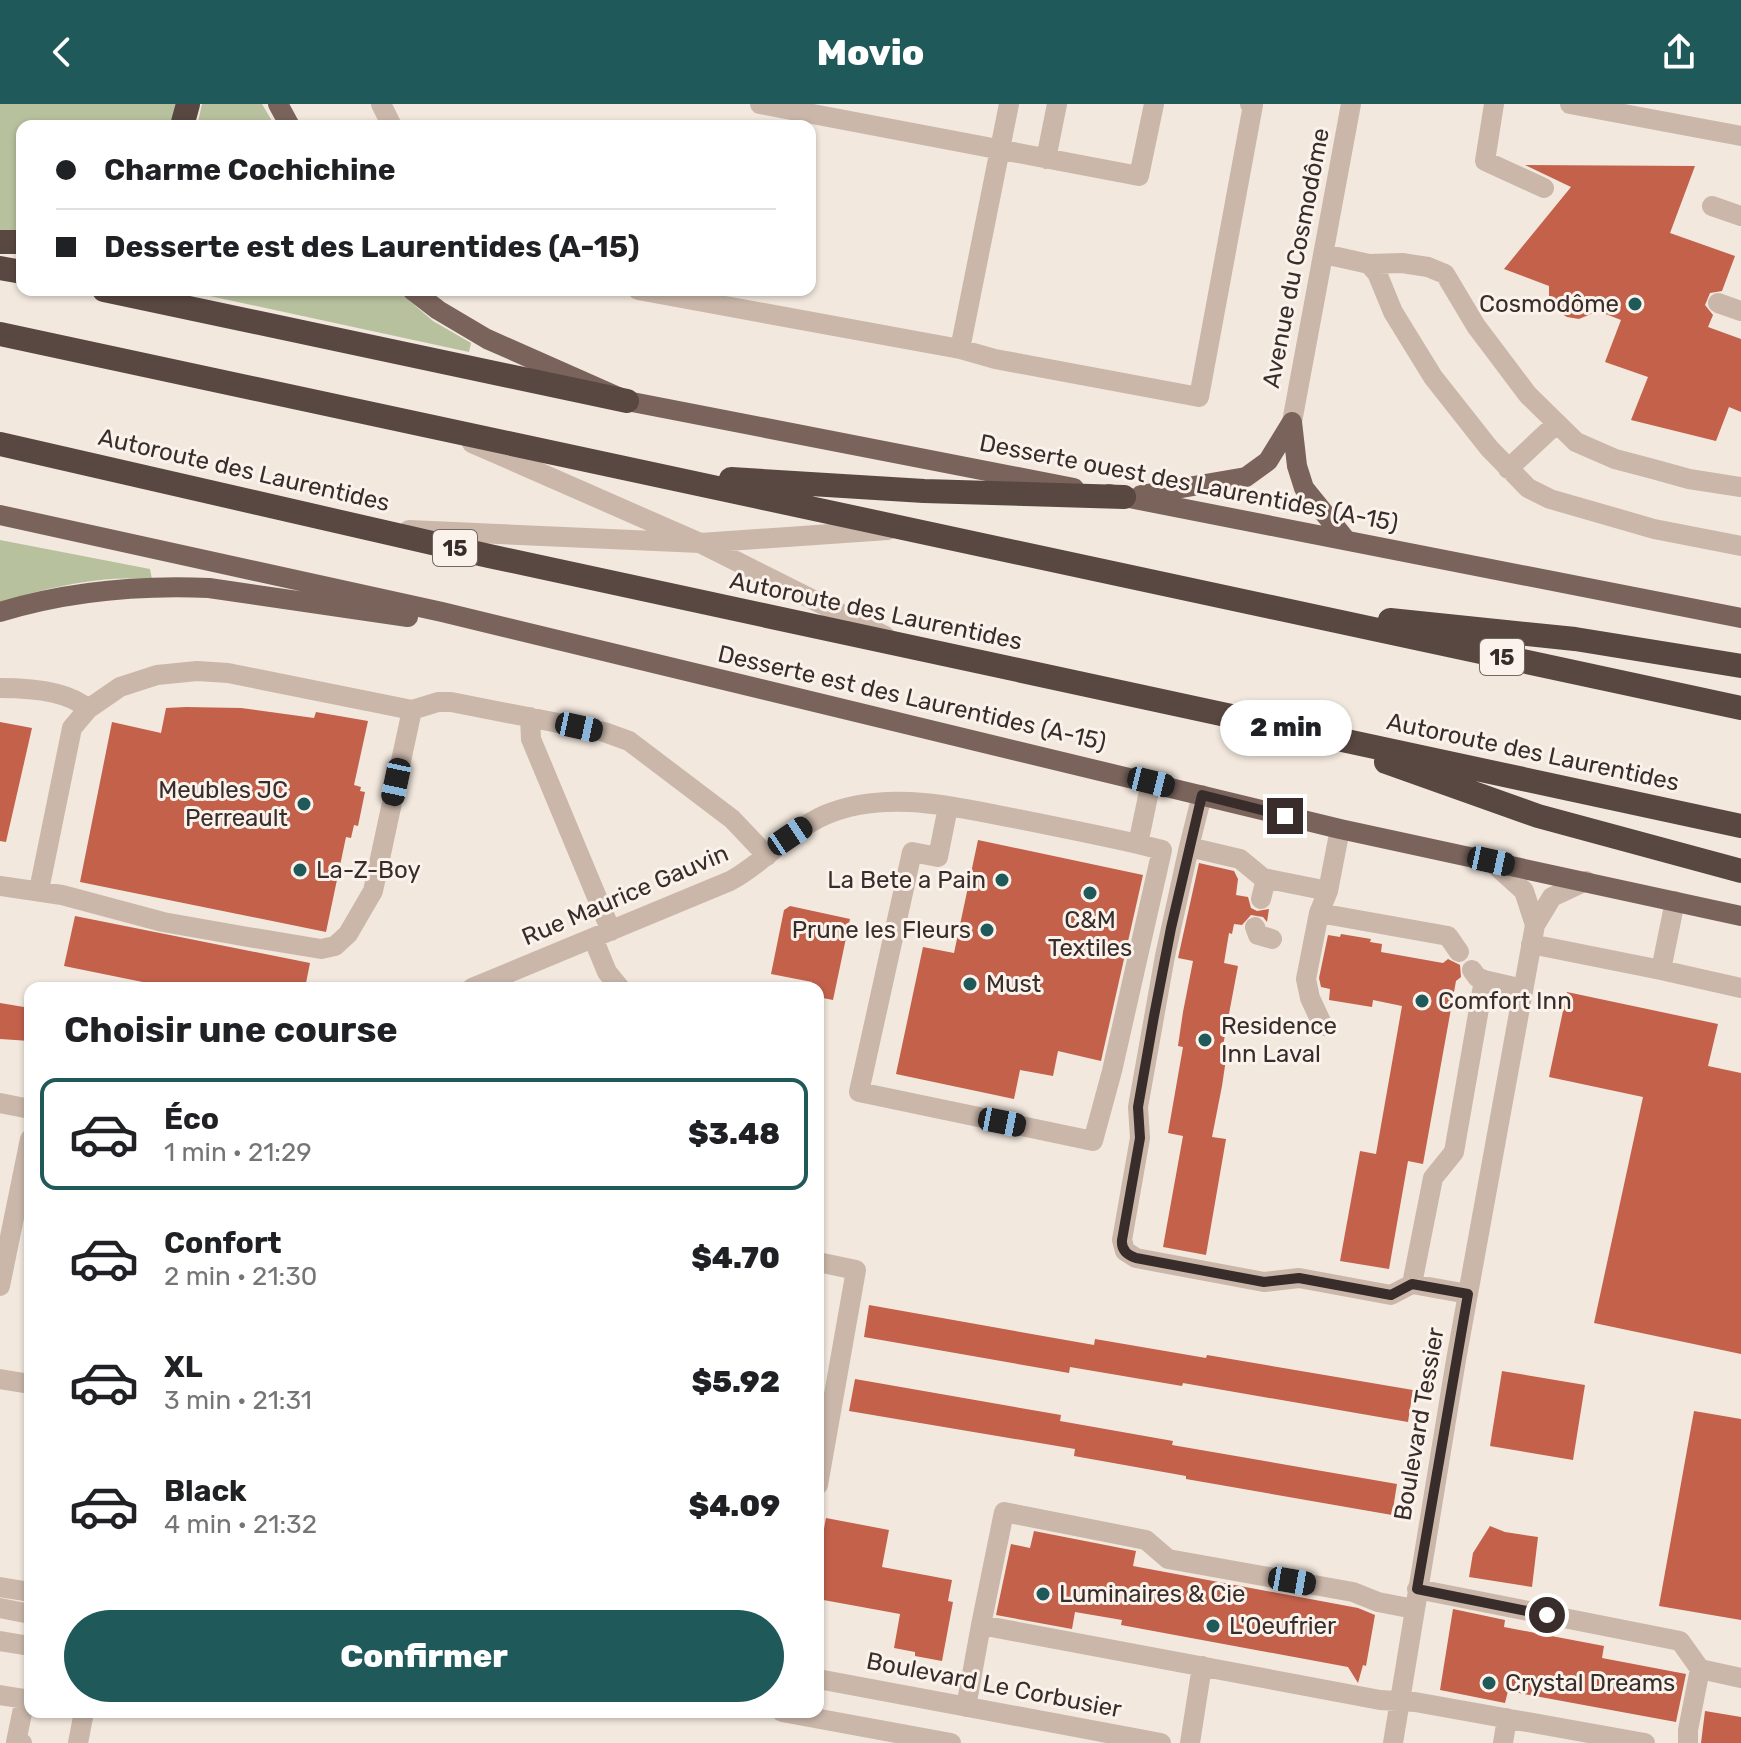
<!DOCTYPE html>
<html lang="fr">
<head>
<meta charset="utf-8">
<style>
	body { margin:0; font-family:Rubik,sans-serif; background:#f2f2f2; color:#202124; height:100vh; display:flex; flex-direction:column; font-size:30px; white-space:nowrap }
	* { box-sizing:border-box; margin:0 }
	p { font-size:26px; color:#757577 }
	.icon { flex:none; width:44px; height:44px; fill:none; stroke:currentColor; stroke-width:2; stroke-linecap:round; stroke-linejoin:round }
	.map { position:relative; flex:1; overflow:hidden }
	.side { position:absolute; left:24px; top:878px; width:800px; height:736px; display:flex; flex-direction:column; background:#fff; border-radius:16px; box-shadow:0 2px 6px #0004 }
	.side>* { flex:none }
	.guide { position:absolute; left:16px; top:16px; width:800px; height:176px; border-radius:16px; box-shadow:0 2px 6px #0004; display:grid; align-content:center; height:176px; padding:0 40px; background:#fff }
	.end { position:absolute; width:36px; height:36px; margin:-18px; border:10px solid #382d2a; background:#fff; box-shadow:0 0 0 4px #fff }
	.from { border-radius:50% }
	.bubble { position:absolute; height:56px; border-radius:28px; background:#fff; box-shadow:0 2px 6px #0004; font-size:26px; font-weight:800; line-height:56px; text-align:center }
	.car { position:absolute; width:24px; height:48px; margin:-24px -12px; border-radius:10px; box-shadow:0 0 6px 2px #0007; background:linear-gradient(#222 24%,#8ab4d8 0 40%,#222 0 76%,#8ab4d8 0 86%,#222 0) }
	.guide b { display:flex; align-items:center; gap:28px; height:76px; font-size:30px }
	.guide b+b { border-top:2px solid #e0e0e0 }
	.guide i { width:20px; height:20px; background:#202124 }
	ul { padding:0; list-style:none }
	li { display:flex; align-items:center; gap:24px; height:112px; margin:0 16px 12px; padding:0 24px; border:4px solid transparent; border-radius:16px }
	li div { flex:1 }
	li b { display:block; font-size:30px }
	li em { font-style:normal; font-weight:800 }
	li.on { border-color:#205959 }
	li>.icon { width:72px; height:72px; stroke-width:1.5 }
	h2 { padding:0 40px; font-size:36px; line-height:96px }
	.cta { display:flex; gap:16px; margin-top:auto; padding:16px 40px }
	.cta a { flex:1; height:92px; border-radius:48px; background:#205959; color:#fff; font-size:32px; font-weight:800; line-height:92px; text-align:center }
	header { display:flex; justify-content:space-between; align-items:center; height:104px; padding:0 40px; background:#205959; color:#fff; font-size:36px; font-weight:800 }
	.map>svg:first-child { display:block }
	.green { fill:#b8c19e }
	.building { fill:#c3614b }
	.lines { fill:none; stroke-linecap:round; stroke-linejoin:round }
	.minor { stroke:#cab7aa; stroke-width:20 }
	.major { stroke:#79635b; stroke-width:20 }
	.highway { stroke:#594741; stroke-width:24 }
	.route { stroke:#382d2a; stroke-width:10 }
	.poi-dot { fill:#205959; stroke:#faf2eb; stroke-width:3 }
	.labels { text-anchor:middle; stroke-width:6; stroke-linejoin:round; paint-order:stroke }
	.shield { fill:#faf2eb; stroke:#726864; stroke-width:2 }
	.shield-label { font-size:22px; font-weight:bold; fill:#382d2a }
	.street-label { font-size:24px; fill:#382d2a; stroke:#faf2eb }
	.poi-label { font-size:24px; fill:#382d2a; stroke:#faf2eb; text-anchor:start }
</style>
</head>
<body>
<header><svg class="icon" aria-label="back" viewBox="0 0 24 24"><path d="M15 5l-7 7 7 7"/></svg>Movio<svg class="icon" aria-label="share" viewBox="0 0 24 24"><path d="M12 15V3M7 8l5-5 5 5M5 13v7h14v-7"/></svg></header>
<div class="map">
<svg width="1741" height="1639" viewBox="0 0 1741 1639">
	<rect width="100%" height="100%" fill="#f2e8de"/>
	<path class="green" d="M0 0H177L171 22H22V127H0Z
		M202 0H262L275 22H197Z
		M182 186H397L433 217 471 239 469 248Z
		M0 436 150 465 152 475C102 471 48 483 0 499Z"/>
	<path class="building" d="M1525 61 1695 62 1670 129 1735 152 1722 187 1710 189 1705 201 1713 211 1708 223 1741 235V308L1729 303 1716 337 1631 316 1648 273 1605 258 1621 216 1598 207 1579 215 1567 213 1556 206 1549 195V182L1504 165 1571 83Z
		M186 603 241 604 314 614 316 608 368 617 354 681 361 683 360 687 365 688 358 722 354 721 351 734 346 733 326 828 80 778 112 618 161 629 166 604Z
		M0 618 32 624 6 738 0 737Z
		M978 736 1143 771 1101 957 1058 947 1053 972 1020 966 1014 995 896 970 923 843 954 849Z
		M1199 759 1234 767 1238 775 1236 791 1248 793 1251 804 1257 807 1269 805 1267 818 1263 813 1251 811 1242 821 1234 820 1232 830 1229 829 1224 859 1238 862 1222 947 1227 948 1222 982 1212 1033 1226 1035 1206 1151 1163 1143 1183 1032 1168 1029 1183 943 1178 942 1183 908 1193 857 1178 854Z
		M790 802 850 815 833 896 818 893V884H810L812 878 771 870 784 806Z
		M75 812 310 859 305 884H172L64 862Z
		M1341 830 1371 835 1370 838 1382 840 1381 848 1443 859 1448 855 1460 861 1461 873 1456 877 1423 1060 1408 1057 1389 1165 1340 1157 1360 1047 1376 1050 1402 902 1373 896 1372 903 1329 896 1330 885 1321 883 1319 874 1328 831 1340 833Z
		M1567 888 1718 920 1708 962 1741 969V1250L1594 1219 1643 993 1549 973Z
		M0 899 30 904V937L0 935Z
		M869 1201 1094 1241 1095 1235 1206 1254 1207 1251 1413 1286 1408 1318 1183 1279 1182 1282 1070 1263 1069 1269 864 1233Z
		M1502 1267 1585 1281 1573 1356 1490 1342Z
		M855 1275 1061 1311 1060 1317 1173 1337 1172 1341 1397 1380 1392 1411 1186 1375V1372L1074 1352 1075 1345 849 1307Z
		M1694 1307 1741 1315V1516L1659 1502Z
		M826 1414 889 1426 882 1463 952 1476 948 1497 953 1498 942 1557 915 1552V1548L894 1544 900 1510 818 1495V1457Z
		M1490 1422 1505 1428 1538 1433 1532 1483 1469 1473 1473 1449Z
		M1034 1427 1136 1447 1133 1462 1358 1504 1375 1511 1366 1562 1363 1561 1358 1579 1348 1563 1121 1521 1122 1516 1075 1508 1072 1525 996 1511 1011 1440 1030 1444Z
		M1453 1505 1505 1516 1504 1523 1604 1542 1602 1554 1686 1570 1676 1618 1508 1587 1505 1599 1440 1586Z
		M1705 1607 1741 1613V1639H1701Z"/>
	<g class="lines">
		<path class="minor" d="M381 0 392 22
			M760 0 1139 72 1154 0
			M1494 0 1485 57 1544 84
			M1570 0 1741 32
			M1046 55 1057 0
			M1712 102 1741 112
			M1324 150 1369 160 1402 159 1428 163 1445 170 1476 222 1528 291 1576 338 1615 355 1653 365 1689 375 1741 383
			M1369 160 1377 169 1393 208 1433 273 1489 344 1528 384 1550 395 1654 425 1741 442
			M638 186 960 245 1009 0
			M1718 199 1741 207
			M960 245 995 255 1199 293 1253 1 1250 0
			M1292 318 1351 0
			M472 339 700 439 885 532
			M1508 365 1556 320
			M409 426 700 439 888 426
			M0 584C26 584 68 586 88 605
			M412 606 438 598H451L604 628 629 637 732 715 767 752
			M530 613 531 635 611 827
			M1202 691 1189 743 1240 755 1263 774 1328 787
			M948 703 938 753 912 748 859 988 1093 1037 1112 967 1162 746 1138 740
			M1189 743 1165 852 1138 1003 1140 1034 1122 1136 1125 1147 1136 1154 1264 1178 1299 1174 1391 1191 1412 1180 1468 1190
			M1491 757 1524 787 1535 821
			M0 782 62 791 163 818 248 833 321 845 335 842 348 830 373 787 412 606 228 569 197 567 157 571 120 583 88 605 72 624 39 786
			M1261 795 1266 775
			M1675 797 1661 866 1741 884
			M1319 809 1448 832 1459 848
			M1255 823 1258 831 1272 835
			M593 834 607 868 620 884
			M1531 840 1661 866
			M1484 876 1523 885
			M472 884 730 777C764 759 789 727 825 711 886 685 955 703 1018 715 1058 723 1098 731 1138 740L1151 678
			M1323 922 1310 894 1306 875 1319 809 1328 787 1340 725
			M0 999 30 1005
			M818 1158 856 1166 818 1381
			M1412 1180 1433 1074 1454 1048 1484 876 1477 873 1472 866
			M0 1182 30 1035
			M0 1275 30 1280
			M0 1483 30 1488
			M1417 1485 1680 1537 1700 1565 1741 1574
			M0 1504 30 1510
			M981 1521 1004 1408 1146 1436 1168 1455 1353 1488 1378 1498 1414 1505
			M0 1537 30 1542
			M818 1575 1161 1639
			M0 1591 25 1595 16 1638 22 1639
			M966 1603 981 1521 1380 1596 1415 1598 1645 1639
			M782 1608 951 1639
			M78 1639 84 1608
			M1190 1639 1202 1562
			M1393 1639 1456 1256 1535 821 1552 793 1586 777
			M1503 1639 1507 1614
			M1688 1639V1626L1700 1565"/>
		<path class="major" d="M278 0 290 22
			M412 186 438 206 487 235 627 297 1074 384
			M1292 318 1297 362 1304 384 1346 436
			M1109 390 1741 514
			M1141 391 1246 373 1268 357 1292 318
			M0 411 442 508 1340 725 1741 812
			M0 508C69 487 138 481 209 484L408 513"/>
		<path class="highway" d="M182 22 188 0
			M0 138H22
			M0 164 22 168
			M104 186 627 297
			M0 230 1741 604
			M0 340 489 452 1741 722
			M731 375 924 387 1124 393
			M1390 516 1575 535 1741 562
			M1386 658 1538 712 1741 767"/>
	</g>
	<g class="lines">
		<path class="route" d="M1285 712 1202 691 1171 824 1154 912 1138 1003 1140 1034 1122 1136C1121 1146 1127 1151 1136 1154L1264 1178 1299 1174 1391 1191 1412 1180 1468 1190 1417 1485 1547 1511"/>
	</g>
	<g class="poi-dot">
		<circle cx="1635" cy="200" r="8"/>
		<circle cx="304" cy="700" r="8"/>
		<circle cx="300" cy="766" r="8"/>
		<circle cx="1002" cy="776" r="8"/>
		<circle cx="1090" cy="789" r="8"/>
		<circle cx="987" cy="826" r="8"/>
		<circle cx="970" cy="880" r="8"/>
		<circle cx="1422" cy="897" r="8"/>
		<circle cx="1205" cy="936" r="8"/>
		<circle cx="1043" cy="1490" r="8"/>
		<circle cx="1213" cy="1522" r="8"/>
		<circle cx="1489" cy="1579" r="8"/>
	</g>
	<g class="labels">
		<g class="shield">
			<rect x="433" y="426" width="44" height="36" rx="6"/>
			<rect x="1480" y="535" width="44" height="36" rx="6"/>
		</g>
		<g class="shield-label">
			<text x="455" y="452">15</text>
			<text x="1502" y="561">15</text>
		</g>
		<g class="street-label">
			<text transform="translate(1296 154) rotate(-79)" y="8">Avenue du Cosmodôme</text>
			<text transform="translate(244 366) rotate(13)" y="8">Autoroute des Laurentides</text>
			<text transform="translate(1189 379) rotate(11)" y="8">Desserte ouest des Laurentides (A-15)</text>
			<text transform="translate(876 507) rotate(12)" y="8">Autoroute des Laurentides</text>
			<text transform="translate(912 594) rotate(13)" y="8">Desserte est des Laurentides (A-15)</text>
			<text transform="translate(1533 648) rotate(12)" y="8">Autoroute des Laurentides</text>
			<text transform="translate(625 791) rotate(-23)" y="8">Rue Maurice Gauvin</text>
			<text transform="translate(1419 1320) rotate(-80)" y="8">Boulevard Tessier</text>
			<text transform="translate(994 1581) rotate(11)" y="8">Boulevard Le Corbusier</text>
		</g>
		<g class="poi-label">
			<text x="1619" y="208" text-anchor="end">Cosmodôme</text>
			<text x="288" y="694" text-anchor="end">Meubles JC<tspan x="288" dy="28">Perreault</tspan></text>
			<text x="316" y="774">La-Z-Boy</text>
			<text x="986" y="784" text-anchor="end">La Bete a Pain</text>
			<text x="1090" y="824" text-anchor="middle">C&amp;M<tspan x="1090" dy="28">Textiles</tspan></text>
			<text x="971" y="834" text-anchor="end">Prune les Fleurs</text>
			<text x="986" y="888">Must</text>
			<text x="1438" y="905">Comfort Inn</text>
			<text x="1221" y="930">Residence<tspan x="1221" dy="28">Inn Laval</tspan></text>
			<text x="1059" y="1498">Luminaires &amp; Cie</text>
			<text x="1229" y="1530">L'Oeufrier</text>
			<text x="1505" y="1587">Crystal Dreams</text>
		</g>
	</g>
</svg>
<i class="end from" style="left:1547px;top:1511px"></i>
<i class="end" style="left:1285px;top:712px"></i>
<div class="bubble" style="left:1220px;top:596px;width:132px">2 min</div>
<i class="car" style="left:579px;top:623px;rotate:102deg"></i>
<i class="car" style="left:396px;top:678px;rotate:192deg"></i>
<i class="car" style="left:1151px;top:678px;rotate:104deg"></i>
<i class="car" style="left:790px;top:732px;rotate:56deg"></i>
<i class="car" style="left:1491px;top:757px;rotate:102deg"></i>
<i class="car" style="left:1002px;top:1018px;rotate:101deg"></i>
<i class="car" style="left:1292px;top:1477px;rotate:100deg"></i>
<div class="guide">
<b><i class="from"></i>Charme Cochichine</b>
<b><i></i>Desserte est des Laurentides (A-15)</b>
</div>
<section class="side">
<h2>Choisir une course</h2>
<ul>
<li class="on"><svg class="icon" aria-label="car" viewBox="0 0 24 24"><path d="M5 17H2v-5l4-1 3-4h7l3 4 3 1v5h-3M9 17h6M6 11h13"/><circle cx="7" cy="17" r="2"/><circle cx="17" cy="17" r="2"/></svg><div><b>Éco</b><p>1 min · 21:29</p></div><em>$3.48</em></li>
<li><svg class="icon" aria-label="car" viewBox="0 0 24 24"><path d="M5 17H2v-5l4-1 3-4h7l3 4 3 1v5h-3M9 17h6M6 11h13"/><circle cx="7" cy="17" r="2"/><circle cx="17" cy="17" r="2"/></svg><div><b>Confort</b><p>2 min · 21:30</p></div><em>$4.70</em></li>
<li><svg class="icon" aria-label="car" viewBox="0 0 24 24"><path d="M5 17H2v-5l4-1 3-4h7l3 4 3 1v5h-3M9 17h6M6 11h13"/><circle cx="7" cy="17" r="2"/><circle cx="17" cy="17" r="2"/></svg><div><b>XL</b><p>3 min · 21:31</p></div><em>$5.92</em></li>
<li><svg class="icon" aria-label="car" viewBox="0 0 24 24"><path d="M5 17H2v-5l4-1 3-4h7l3 4 3 1v5h-3M9 17h6M6 11h13"/><circle cx="7" cy="17" r="2"/><circle cx="17" cy="17" r="2"/></svg><div><b>Black</b><p>4 min · 21:32</p></div><em>$4.09</em></li>
</ul>
<div class="cta"><a>Confirmer</a></div>
</section>
</div>
</body>
</html>
